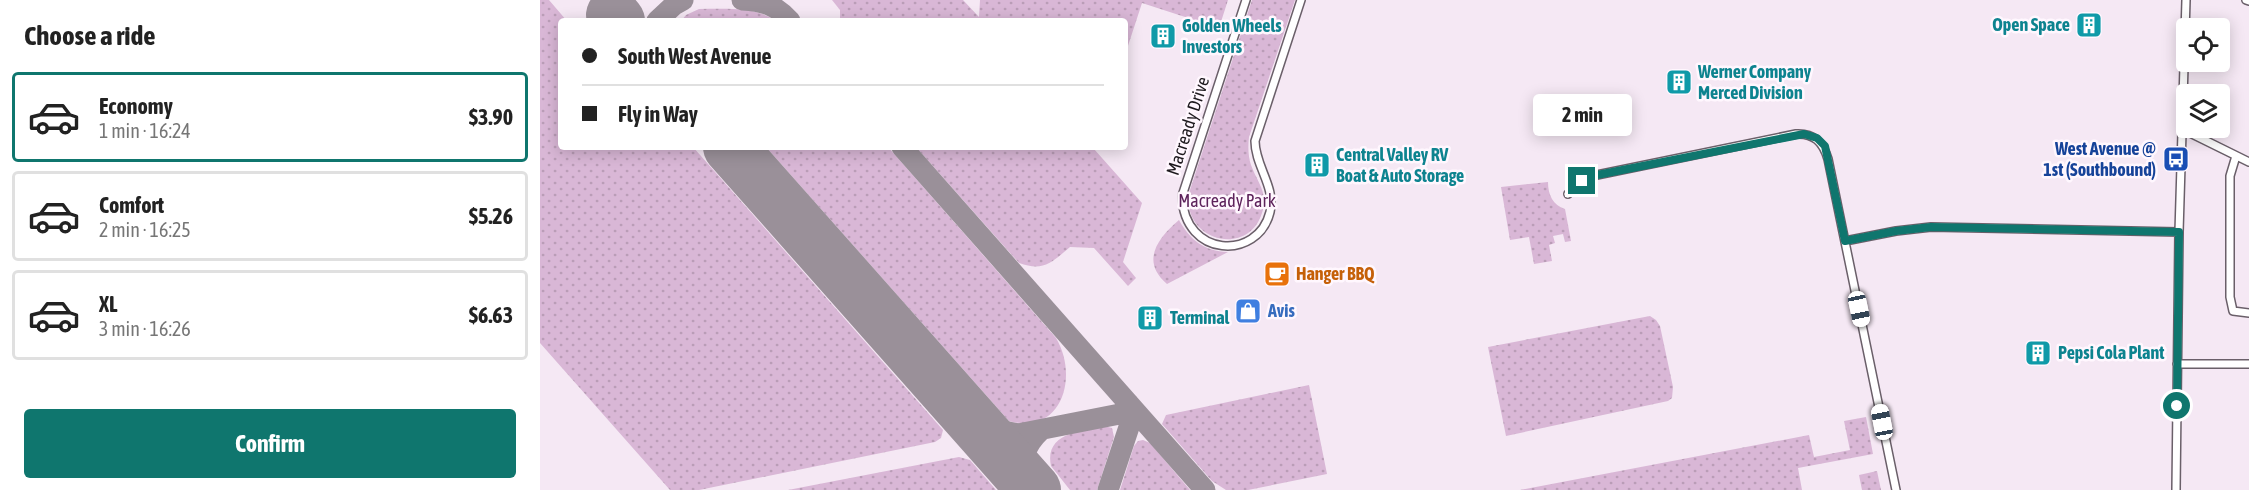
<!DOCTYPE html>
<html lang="en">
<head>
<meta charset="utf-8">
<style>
	body { margin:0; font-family:"Asap Condensed",sans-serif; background:#f6f6f6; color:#222; height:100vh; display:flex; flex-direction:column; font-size:22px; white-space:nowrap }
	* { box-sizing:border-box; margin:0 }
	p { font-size:20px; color:#767676 }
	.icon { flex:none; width:33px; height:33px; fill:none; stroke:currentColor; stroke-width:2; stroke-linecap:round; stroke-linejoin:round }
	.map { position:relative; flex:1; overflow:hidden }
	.panel { display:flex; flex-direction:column; background:#fff; width:540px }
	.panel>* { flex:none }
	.hud { position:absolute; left:18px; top:18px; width:570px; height:132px; border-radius:6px; box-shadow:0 3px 15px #0003; display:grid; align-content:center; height:132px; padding:0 24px; background:#fff }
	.tools { position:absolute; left:1636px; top:18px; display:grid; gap:12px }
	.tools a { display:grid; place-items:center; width:54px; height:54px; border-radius:6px; background:#fff; box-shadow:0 3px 15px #0003; font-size:30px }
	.end { position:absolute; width:27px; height:27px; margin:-14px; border:8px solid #0f766e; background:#fff; box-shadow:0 0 0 3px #fff }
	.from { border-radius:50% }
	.bubble { position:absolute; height:42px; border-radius:6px; background:#fff; box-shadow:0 3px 15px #0003; font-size:20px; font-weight:700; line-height:42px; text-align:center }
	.car { position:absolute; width:18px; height:36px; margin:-18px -9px; border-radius:8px; box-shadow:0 0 4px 2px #0007; background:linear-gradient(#fff 24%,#345 0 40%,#fff 0 76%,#345 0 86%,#fff 0) }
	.hud b { display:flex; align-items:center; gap:21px; height:57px; font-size:22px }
	.hud b+b { border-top:2px solid #e0e0e0 }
	.hud i { width:15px; height:15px; background:#222 }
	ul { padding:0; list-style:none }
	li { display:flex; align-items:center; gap:18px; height:90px; margin:0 12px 9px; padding:0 12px; border:3px solid #e0e0e0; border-radius:6px }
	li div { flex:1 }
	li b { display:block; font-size:22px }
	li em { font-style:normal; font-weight:700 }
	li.active { border-color:#0f766e }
	li>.icon { width:54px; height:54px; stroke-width:1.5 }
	h2 { padding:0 24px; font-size:27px; line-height:72px }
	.action { display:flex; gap:12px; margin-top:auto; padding:12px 24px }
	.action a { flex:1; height:69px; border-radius:6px; background:#0f766e; color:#fff; font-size:24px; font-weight:700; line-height:69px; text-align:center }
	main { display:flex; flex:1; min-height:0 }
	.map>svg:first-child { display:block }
	.grass { fill:url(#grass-dots) }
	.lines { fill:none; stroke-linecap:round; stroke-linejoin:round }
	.taxiway { stroke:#9a9099; stroke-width:21 }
	.runway { stroke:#9a9099; stroke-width:54 }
	.minor-casing { stroke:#6a5f69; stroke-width:10 }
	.minor { stroke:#fff; stroke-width:7 }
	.route { stroke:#0f766e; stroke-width:8 }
	.labels { text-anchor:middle; stroke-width:5; stroke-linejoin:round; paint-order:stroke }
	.culture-label { font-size:18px; font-weight:bold; fill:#0d838f; stroke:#fff7fe; text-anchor:start }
	.street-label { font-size:18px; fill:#1d191d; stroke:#fff7fe }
	.transit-label { font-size:18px; font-weight:bold; fill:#164399; stroke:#fff7fe; text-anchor:end }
	.park-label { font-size:18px; fill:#5d225b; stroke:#fff7fe }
	.food-label { font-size:18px; font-weight:bold; fill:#c56008; stroke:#fff7fe; text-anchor:start }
	.shop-label { font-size:18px; font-weight:bold; fill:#366cbe; stroke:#fff7fe; text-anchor:start }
</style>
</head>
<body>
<main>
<section class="panel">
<h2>Choose a ride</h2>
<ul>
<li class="active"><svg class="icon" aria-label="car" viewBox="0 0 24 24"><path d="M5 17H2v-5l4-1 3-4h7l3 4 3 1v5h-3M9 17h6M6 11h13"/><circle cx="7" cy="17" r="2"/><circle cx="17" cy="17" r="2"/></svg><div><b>Economy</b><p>1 min · 16:24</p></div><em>$3.90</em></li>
<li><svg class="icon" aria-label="car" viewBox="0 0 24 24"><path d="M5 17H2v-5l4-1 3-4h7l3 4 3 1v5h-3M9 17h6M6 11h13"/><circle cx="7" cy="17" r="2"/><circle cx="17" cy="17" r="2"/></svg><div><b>Comfort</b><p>2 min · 16:25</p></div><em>$5.26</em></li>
<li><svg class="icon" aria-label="car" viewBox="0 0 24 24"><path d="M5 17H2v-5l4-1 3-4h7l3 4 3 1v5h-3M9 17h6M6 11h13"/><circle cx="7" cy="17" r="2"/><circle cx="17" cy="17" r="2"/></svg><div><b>XL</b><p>3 min · 16:26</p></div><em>$6.63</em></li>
</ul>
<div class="action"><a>Confirm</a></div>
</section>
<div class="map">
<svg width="1709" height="490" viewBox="0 0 1709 490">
	<defs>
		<pattern id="grass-dots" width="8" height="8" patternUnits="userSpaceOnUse" patternTransform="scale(1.5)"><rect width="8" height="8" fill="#d9b7d6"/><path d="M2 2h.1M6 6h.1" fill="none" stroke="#ba9db7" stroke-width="1.8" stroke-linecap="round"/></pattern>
	</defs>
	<rect width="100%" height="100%" fill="#f5e8f4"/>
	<path class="grass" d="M0 0H9L27 21H21V147H153L403 430 401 438 395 442 159 490H130L0 343Z
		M292 0H423L439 17 440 0H688L679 28 602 3 585 55V21H300V10Z
		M712 0H755L709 137C708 146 708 156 711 165 717 182 729 193 722 213 708 258 642 241 649 193Z
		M159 9C184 9 215 6 236 21H141L146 15Z
		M226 147H348L516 338C539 376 522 436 469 421Z
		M376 147H554V149L602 203 583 262 596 278 588 286 554 248 530 247C512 262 504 272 479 263Z
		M1008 182C1008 195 1013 205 1025 209L1031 241 1025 242 1023 234 1013 236 1015 243 1009 245 1012 261 994 264 989 237 970 240 961 187Z
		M639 220C650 240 664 251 688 252L627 284C600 261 618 238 639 220Z
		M1110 316 1116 320 1120 326 1133 387 1132 398 1128 401 966 436 948 347Z
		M769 385 787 474 708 490H686L672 481 622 424 626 415Z
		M1326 417 1333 454 1258 468 1262 490H980L1269 435 1274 457 1310 450 1304 421Z
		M564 426 572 428 574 437 557 490H530L511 466C504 433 541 431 564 426Z
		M603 440 610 443 650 490H580L594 446 598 441Z
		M419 457 430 460 456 490H248Z
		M1337 471 1341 490H1322L1319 475Z"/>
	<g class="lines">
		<path class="taxiway" d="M202 0C223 1 236 5 250 21
			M117 21 134 5 143 0
			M362 147 665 490
			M421 408 449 428 478 434 595 411
			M490 486C478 464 483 447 501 430
			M568 490 591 421 592 413 588 403"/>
		<path class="runway" d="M73 15 78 21
			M190 147 494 490"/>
		<defs>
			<path id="minor" d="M706 0 642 196C644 258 718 261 730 212 736 187 715 166 715 141L761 0
				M1706 0 1709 1
				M1642 129 1709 162
				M1696 156 1690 176V297L1693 311 1709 313
				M1028 194 1042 181 1052 176 1256 134C1274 133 1283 142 1288 159L1356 490
				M1305 241 1356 231 1391 227 1639 232
				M1637 364H1709
				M1636 490 1639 232 1646 0"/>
		</defs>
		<use href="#minor" class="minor-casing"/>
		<use href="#minor" class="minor"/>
	</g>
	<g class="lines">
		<path class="route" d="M1042 181 1052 176 1264 134 1277 138 1285 146 1305 241 1356 231 1391 227 1639 232 1637 406"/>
	</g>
	<defs>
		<symbol id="building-square" viewBox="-11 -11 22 22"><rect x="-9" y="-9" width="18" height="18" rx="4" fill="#0f9aa8" stroke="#fff7fe"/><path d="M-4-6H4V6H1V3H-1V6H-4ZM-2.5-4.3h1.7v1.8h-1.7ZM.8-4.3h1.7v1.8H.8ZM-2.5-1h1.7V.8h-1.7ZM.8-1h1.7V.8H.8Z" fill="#fff"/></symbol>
		<symbol id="bus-square" viewBox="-11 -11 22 22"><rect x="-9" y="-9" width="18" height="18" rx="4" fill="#1a4fb4" stroke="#fff7fe"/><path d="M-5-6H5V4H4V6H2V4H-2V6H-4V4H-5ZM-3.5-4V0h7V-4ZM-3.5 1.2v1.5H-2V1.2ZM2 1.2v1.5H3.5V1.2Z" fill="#fff"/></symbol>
		<symbol id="cafe-square" viewBox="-11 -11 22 22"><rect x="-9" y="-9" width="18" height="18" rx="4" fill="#e8710a" stroke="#fff7fe"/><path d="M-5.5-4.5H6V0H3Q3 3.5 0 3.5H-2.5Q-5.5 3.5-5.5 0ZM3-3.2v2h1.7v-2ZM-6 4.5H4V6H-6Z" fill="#fff"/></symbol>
		<symbol id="shop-square" viewBox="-11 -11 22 22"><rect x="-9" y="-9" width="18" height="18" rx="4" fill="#3f7fe0" stroke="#fff7fe"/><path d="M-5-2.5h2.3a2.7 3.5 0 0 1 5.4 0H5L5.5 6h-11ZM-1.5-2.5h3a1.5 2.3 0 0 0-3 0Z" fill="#fff"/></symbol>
	</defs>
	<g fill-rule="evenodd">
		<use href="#building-square" x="1534" y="10" width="30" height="30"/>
		<use href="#building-square" x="608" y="21" width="30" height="30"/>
		<use href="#building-square" x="1124" y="67" width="30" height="30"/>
		<use href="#bus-square" x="1621" y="144" width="30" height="30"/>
		<use href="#building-square" x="762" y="150" width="30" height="30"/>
		<use href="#cafe-square" x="722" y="259" width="30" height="30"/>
		<use href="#shop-square" x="693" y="296" width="30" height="30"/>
		<use href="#building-square" x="595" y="303" width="30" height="30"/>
		<use href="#building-square" x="1483" y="338" width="30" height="30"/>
	</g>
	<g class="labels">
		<g class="culture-label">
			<text x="1530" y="31" text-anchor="end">Open Space</text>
			<text x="642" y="32">Golden Wheels<tspan x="642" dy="21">Investors</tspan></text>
			<text x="1158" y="78">Werner Company<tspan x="1158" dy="21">Merced Division</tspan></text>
			<text x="796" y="161">Central Valley RV<tspan x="796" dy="21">Boat &amp; Auto Storage</tspan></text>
			<text x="630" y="324">Terminal</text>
			<text x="1518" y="359">Pepsi Cola Plant</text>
		</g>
		<g class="street-label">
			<text transform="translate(648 126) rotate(-72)" y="6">Macready Drive</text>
		</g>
		<g class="transit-label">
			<text x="1616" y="155">West Avenue @<tspan x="1616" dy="21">1st (Southbound)</tspan></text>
		</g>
		<g class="park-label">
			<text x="687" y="207">Macready Park</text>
		</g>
		<g class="food-label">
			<text x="756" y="280">Hanger BBQ</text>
		</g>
		<g class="shop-label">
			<text x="728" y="317">Avis</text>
		</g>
	</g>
</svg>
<div class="tools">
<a><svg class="icon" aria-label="locate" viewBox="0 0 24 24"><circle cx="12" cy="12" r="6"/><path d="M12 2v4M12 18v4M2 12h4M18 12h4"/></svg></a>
<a><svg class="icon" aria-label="layers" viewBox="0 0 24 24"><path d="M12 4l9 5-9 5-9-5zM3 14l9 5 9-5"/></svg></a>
</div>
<i class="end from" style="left:1637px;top:406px"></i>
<i class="end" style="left:1042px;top:181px"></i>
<div class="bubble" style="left:993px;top:94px;width:99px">2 min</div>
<i class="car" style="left:1319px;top:309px;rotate:168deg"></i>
<i class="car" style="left:1342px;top:422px;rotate:349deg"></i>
<div class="hud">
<b><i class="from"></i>South West Avenue</b>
<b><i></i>Fly in Way</b>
</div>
</div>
</main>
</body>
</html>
